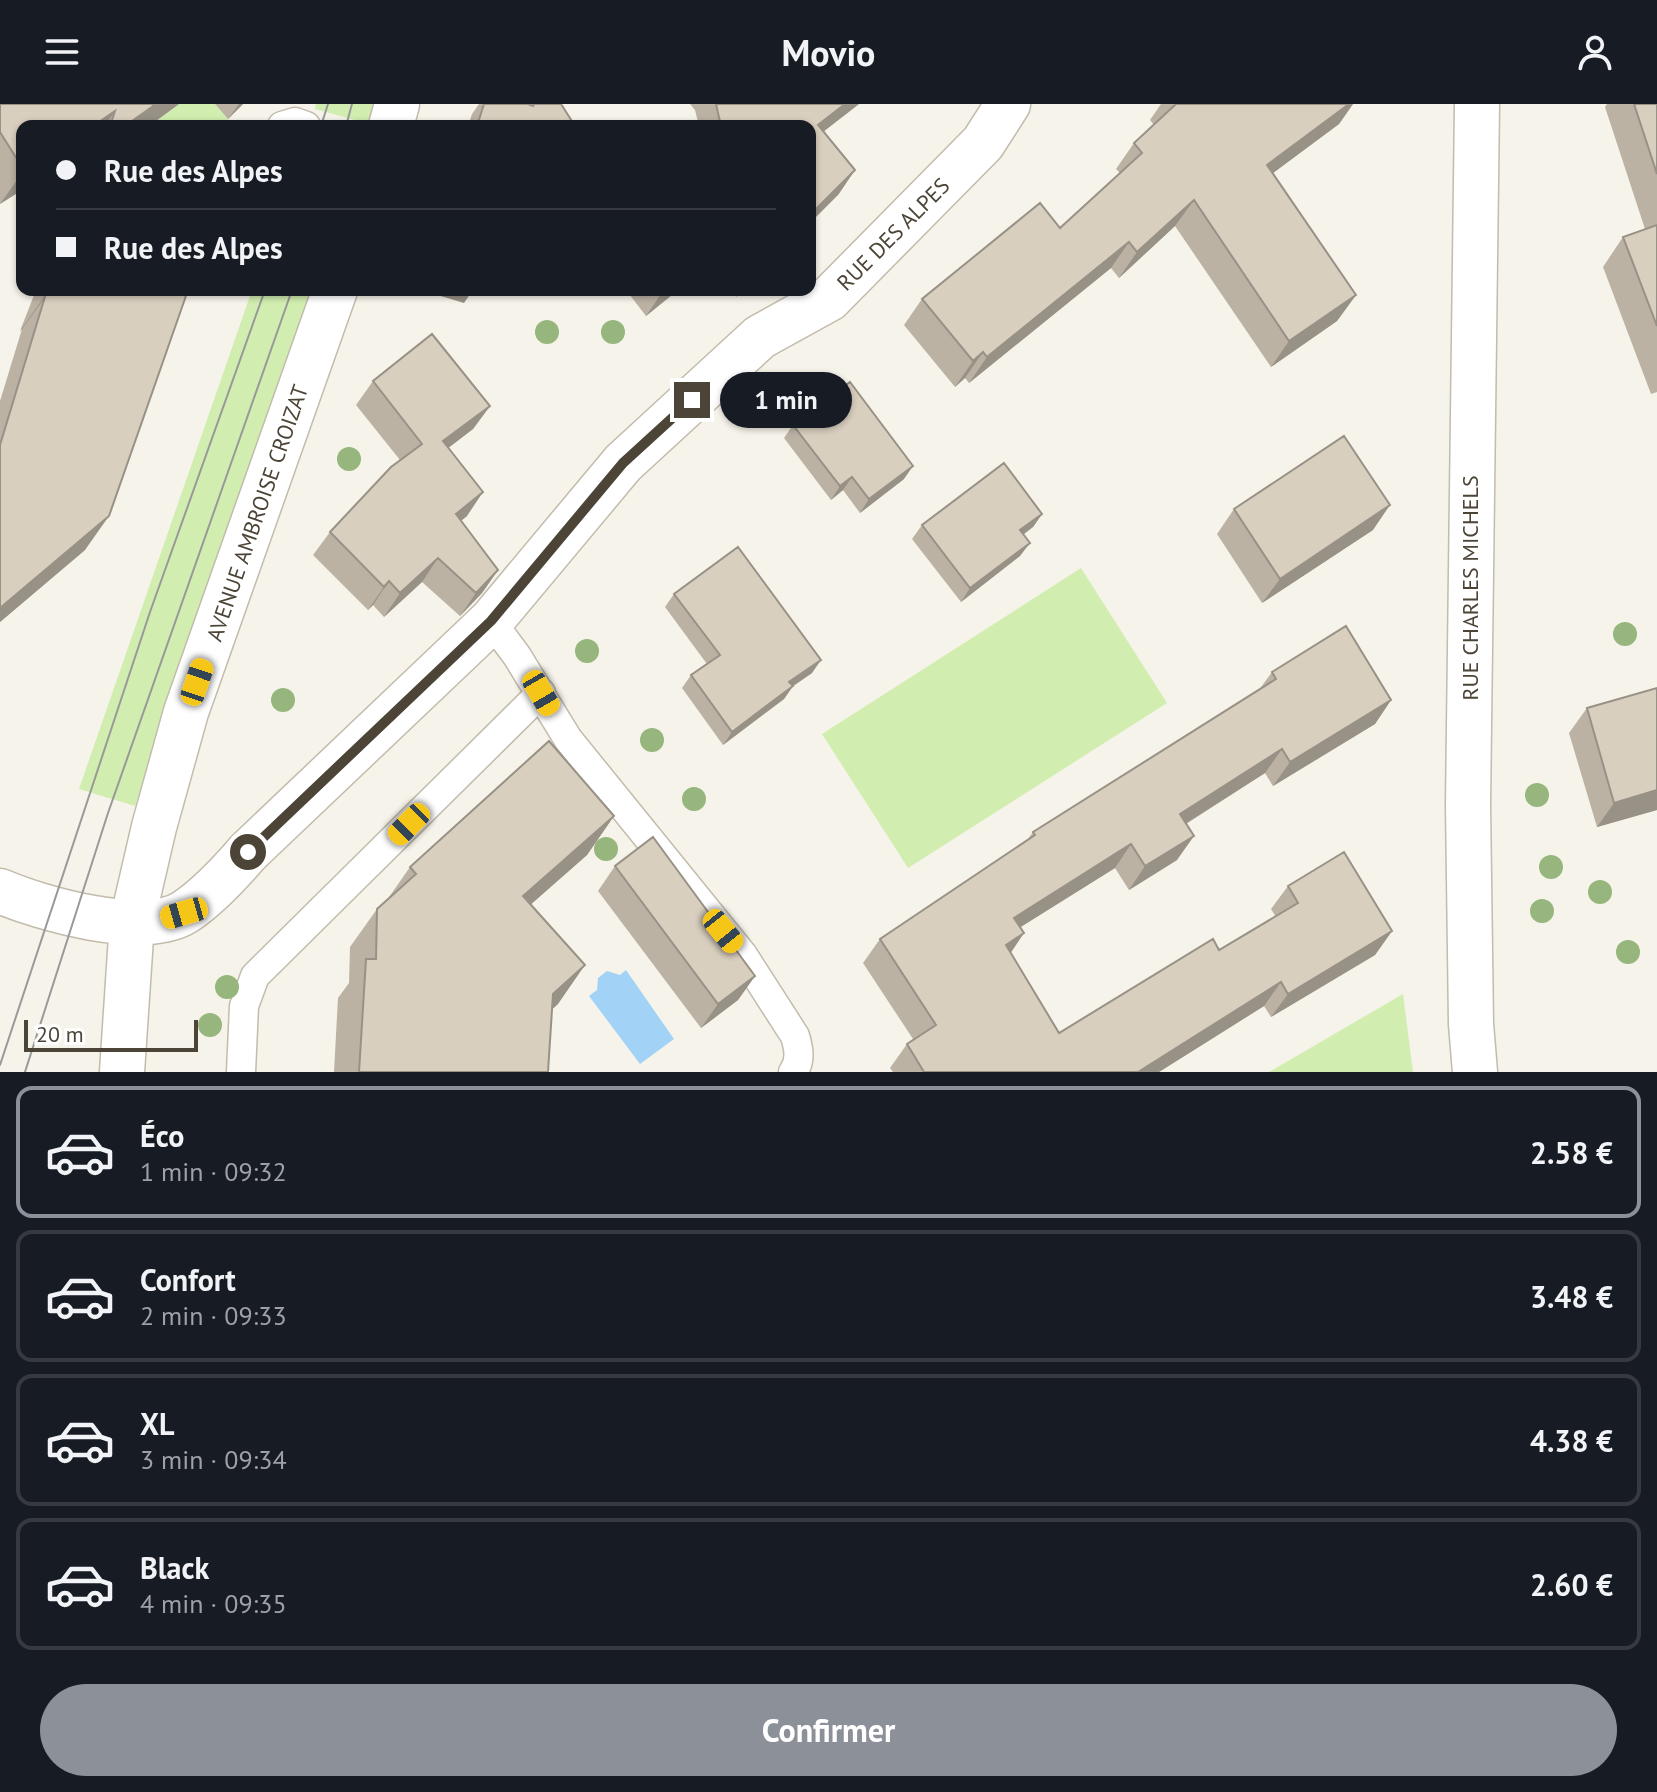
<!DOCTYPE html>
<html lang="fr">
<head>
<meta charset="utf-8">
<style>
	body { margin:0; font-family:"PT Sans",sans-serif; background:#242831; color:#f1f3f6; height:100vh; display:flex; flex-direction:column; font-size:30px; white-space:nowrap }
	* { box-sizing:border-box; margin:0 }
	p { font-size:26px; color:#9ea1a6 }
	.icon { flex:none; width:44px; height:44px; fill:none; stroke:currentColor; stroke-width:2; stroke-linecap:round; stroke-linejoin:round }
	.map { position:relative; height:968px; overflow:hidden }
	.panel { display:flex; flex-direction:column; background:#171b24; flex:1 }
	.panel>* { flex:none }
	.hud { position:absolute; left:16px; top:16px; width:800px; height:176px; border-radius:16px; box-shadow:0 2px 6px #0004; display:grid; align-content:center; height:176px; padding:0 40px; background:#171b24 }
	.scale { position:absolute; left:24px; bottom:20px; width:174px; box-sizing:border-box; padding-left:8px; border:4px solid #4c4437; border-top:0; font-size:22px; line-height:28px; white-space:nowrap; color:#4c4437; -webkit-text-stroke:6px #fff; paint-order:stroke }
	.end { position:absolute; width:36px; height:36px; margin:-18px; border:10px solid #4c4437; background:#fff; box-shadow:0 0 0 4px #fff }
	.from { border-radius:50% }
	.bubble { position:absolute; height:56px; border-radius:28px; background:#171b24; box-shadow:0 2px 6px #0004; font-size:26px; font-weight:600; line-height:56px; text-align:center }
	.car { position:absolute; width:24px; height:48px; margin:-24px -12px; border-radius:10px; box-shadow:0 0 6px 2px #0007; background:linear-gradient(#f5c518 24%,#345 0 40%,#f5c518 0 76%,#345 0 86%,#f5c518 0) }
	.hud b { display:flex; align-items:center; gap:28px; height:76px; font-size:30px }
	.hud b+b { border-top:2px solid #363941 }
	.hud i { width:20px; height:20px; background:#f1f3f6 }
	ul { padding:14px 0 0; list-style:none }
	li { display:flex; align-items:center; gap:24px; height:132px; margin:0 16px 12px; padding:0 24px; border:4px solid #363941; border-radius:16px }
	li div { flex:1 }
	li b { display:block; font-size:30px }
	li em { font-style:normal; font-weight:600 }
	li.on { border-color:#8c9099 }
	li>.icon { width:72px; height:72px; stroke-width:1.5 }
	.button { display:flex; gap:16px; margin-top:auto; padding:16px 40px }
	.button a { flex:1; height:92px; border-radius:48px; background:#8c9099; color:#fff; font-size:32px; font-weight:600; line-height:92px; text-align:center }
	header { display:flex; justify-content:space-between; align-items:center; height:104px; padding:0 40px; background:#171b24; font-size:36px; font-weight:600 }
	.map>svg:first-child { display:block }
	.green { fill:#d1eeb0 }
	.water { fill:#a2d3f7 }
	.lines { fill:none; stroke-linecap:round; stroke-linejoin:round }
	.service-casing { stroke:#c3bbac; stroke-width:31 }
	.minor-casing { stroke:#c3bbac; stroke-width:47 }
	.tertiary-casing { stroke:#c3bbac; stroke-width:47 }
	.service { stroke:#fff; stroke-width:28 }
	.minor { stroke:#fff; stroke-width:44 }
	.tertiary { stroke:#fff; stroke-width:44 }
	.tram { stroke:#999; stroke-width:2 }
	.tree { fill:#96b67d }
	.wall { fill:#bbb2a4 }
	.shaded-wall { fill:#989186 }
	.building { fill:#d9cfbf; stroke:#989186; stroke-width:2 }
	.route { stroke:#4c4437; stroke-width:10 }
	.labels { text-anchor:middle; stroke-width:6; stroke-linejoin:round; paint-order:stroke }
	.street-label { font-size:22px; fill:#4c4437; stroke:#fff }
</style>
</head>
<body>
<header><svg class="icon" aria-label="menu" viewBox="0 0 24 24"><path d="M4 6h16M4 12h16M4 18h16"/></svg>Movio<svg class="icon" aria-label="person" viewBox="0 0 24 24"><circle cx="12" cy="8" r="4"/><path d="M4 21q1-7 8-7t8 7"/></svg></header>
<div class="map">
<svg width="1657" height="968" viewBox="0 0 1657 968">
	<rect width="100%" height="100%" fill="#f6f3ea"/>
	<path class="green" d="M126 0H215L228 15 230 22H142Z
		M316 0H381L373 16 362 18 315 5Z
		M252 186H316L135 702 79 685Z
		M1081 464 1167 599 908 764 822 630Z
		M1403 890 1413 968H1269Z"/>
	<path class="water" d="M626 866 674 935 640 960 589 892 597 886 598 874 607 867 620 871Z"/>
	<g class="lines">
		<defs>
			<path id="service" d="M282 22 295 18 306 22
				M491 517 517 552 568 635 743 851 795 932C799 945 801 957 793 968
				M241 968 244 902 255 872 541 589"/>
			<path id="minor" d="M0 787C42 805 144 834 185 808 209 792 230 769 248 748L491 517 623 359 760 233 829 195 983 39 1008 0
				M1475 968 1471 920 1468 701 1477 0"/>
			<path id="tertiary" d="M391 22 397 0
				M122 968 132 818 154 723 186 608 335 186"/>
		</defs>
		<use href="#service" class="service-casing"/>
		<use href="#minor" class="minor-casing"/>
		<use href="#tertiary" class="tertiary-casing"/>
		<use href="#service" class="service"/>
		<use href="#minor" class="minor"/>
		<use href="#tertiary" class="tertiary"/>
		<path class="tram" d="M321 22 328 0
			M346 22 352 0
			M0 961 150 508 265 186
			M25 968 108 709 292 186"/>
	</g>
	<g class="tree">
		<circle cx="547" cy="228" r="12"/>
		<circle cx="613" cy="228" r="12"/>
		<circle cx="349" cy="355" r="12"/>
		<circle cx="1625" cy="530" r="12"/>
		<circle cx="587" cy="547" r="12"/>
		<circle cx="283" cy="596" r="12"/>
		<circle cx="652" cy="636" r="12"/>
		<circle cx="1537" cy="691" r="12"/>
		<circle cx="694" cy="695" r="12"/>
		<circle cx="606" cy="745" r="12"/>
		<circle cx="1551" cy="763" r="12"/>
		<circle cx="1600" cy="788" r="12"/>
		<circle cx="1542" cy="807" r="12"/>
		<circle cx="1628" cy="848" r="12"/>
		<circle cx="227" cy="883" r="12"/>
		<circle cx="210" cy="921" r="12"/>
	</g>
	<path class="wall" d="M0 0H179L149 22H22V86L0 100Z
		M215 0H243L228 15Z
		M479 0H561L575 22H468L472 10Z
		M690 0H859L824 27 855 66 838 91 810 22H699L695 6Z
		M1161 0H1353L1339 20 1273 69 1356 191 1337 217 1271 263 1175 122 1119 174 1111 164 969 279 965 274 955 283 904 221 922 195 1060 124 1120 69 1116 65 1134 39 1154 21 1150 16Z
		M1607 0H1657V288L1651 290 1603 163 1623 133 1645 125 1605 3Z
		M36 186H188L85 446 0 518V297L22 225 20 227Z
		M626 186H678L646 212Z
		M734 186H743L736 193Z
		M373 277 490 302 473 325 448 344 467 412 461 417 498 466 482 489 460 512 422 478 384 513 373 501 368 506 313 451 330 428 400 356 356 301Z
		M793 321 904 375 860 409 843 386 831 396 784 334Z
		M1234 405 1373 426 1262 499 1217 430Z
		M1042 410 1033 423 1023 430 1020 452 961 498 912 435 922 421Z
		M674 490 812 569 793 582 784 595 723 641 682 584 691 571 707 560 665 503Z
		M1272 568 1391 596 1375 620 1273 682 1265 669 1186 720 1177 756 1129 786 1115 764 1020 823 1010 849 1059 929 1219 846 1276 813 1271 805 1288 782 1392 827 1375 851 1271 913 1264 902 1159 968H893L890 964 907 940 913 935 863 859 880 835 1028 735 1033 728 1259 586Z
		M1657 584V706L1597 723 1569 629 1587 604Z
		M614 712 587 751 530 801 558 900 552 905 548 968H334L338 894 349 879 350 843 377 805 387 796 410 763Z
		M615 762 755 872 738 896 701 924 598 787Z"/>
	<path class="shaded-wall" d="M156 0H179L149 22H125Z
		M239 0H243L228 15Z
		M845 0H859L810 38 818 21Z
		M1341 0H1353L1339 20 1249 87 1267 61Z
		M115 7 105 22H93Z
		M855 66 838 91 810 119V111Z
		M22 69V86L0 100Z
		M1194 96 1175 122 1119 174 1137 148Z
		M1129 138 1111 164 969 279 987 253Z
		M437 186H473L464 199 434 190Z
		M665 186H678L646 212 663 187Z
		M1356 191 1337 217 1271 263 1289 237Z
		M46 192 22 225 20 227 44 193Z
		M983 248 965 274 955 283 973 257Z
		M490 302 473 325 426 361 443 337Z
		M913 362 904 375 860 409 869 395Z
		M852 373 843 386 831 396 840 382Z
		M483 388 467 412 439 434 456 410Z
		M1390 401 1373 426 1262 499 1280 475Z
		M1042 410 1033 423 1011 440 1020 426Z
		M109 412 85 446 0 518V504Z
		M1030 439 1020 452 961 498 970 484Z
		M438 454 422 478 384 513 400 489Z
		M498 466 482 489 460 512 476 489Z
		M389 477 373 501 368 506 384 483Z
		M821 556 812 569 780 591 789 578Z
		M793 582 784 595 723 641 732 628Z
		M1391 596 1375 620 1273 682 1290 658Z
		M1282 645 1265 669 1163 734 1180 710Z
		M1657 686V706L1597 723 1614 699Z
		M614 712 587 751 496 831 523 792Z
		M1194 732 1177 756 1129 786 1145 762Z
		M1131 740 1115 764 997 838 1014 814Z
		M1392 827 1375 851 1271 913 1288 890Z
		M1024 829 1008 853 1006 841Z
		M585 861 558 900 526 929 553 890Z
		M755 872 738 896 701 924 718 900Z
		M1281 878 1264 902 1159 968H1138Z"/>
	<path class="building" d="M0 0H156L125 22H110L115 7 93 22H22V63L0 28Z
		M484 0H528L533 2 534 0H561L575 22H477Z
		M716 0H845L818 21 855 66 810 111V22H721Z
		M1176 0H1349L1267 61 1356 191 1289 237 1194 96 1137 148 1129 138 987 253 983 248 973 257 922 195 1040 99 1060 124 1142 49 1134 39Z
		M1634 0H1657V70Z
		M1657 121V222L1623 133Z
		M47 186H188L109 412 0 504V341Z
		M432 230 490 302 443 337 483 388 456 410 498 466 476 489 438 454 400 489 389 477 384 483 330 428 391 363 422 340 373 277Z
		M850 278 913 362 869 395 852 373 840 382 793 321Z
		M1344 332 1390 401 1280 475 1234 405Z
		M1004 359 1042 410 1020 426 1030 439 970 484 922 421Z
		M738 443 821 556 789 578 793 582 732 628 691 571 720 551 674 490Z
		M1346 522 1391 596 1290 658 1282 645 1180 710 1194 732 1145 762 1131 740 1014 814 1024 829 1006 841 1059 929 1213 835 1219 846 1298 799 1288 782 1344 748 1392 827 1288 890 1281 878 1138 968H924L907 940 936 921 880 835 1035 731 1033 728 1276 575 1272 568Z
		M1657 584V686L1614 699 1587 604Z
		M549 637 614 712 523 792 585 861 553 890 548 968H359L366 855H376L377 805 416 770 410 763Z
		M653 733 755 872 718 900 615 762Z"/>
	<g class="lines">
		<path class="route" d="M248 748 491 517 623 359 692 296"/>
	</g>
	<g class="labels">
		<g class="street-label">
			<text transform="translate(893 130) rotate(-45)" y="8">RUE DES ALPES</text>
			<text transform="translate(257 409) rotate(-71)" y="8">AVENUE AMBROISE CROIZAT</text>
			<text transform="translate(1470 484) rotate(-90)" y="8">RUE CHARLES MICHELS</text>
		</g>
	</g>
</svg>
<div class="scale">20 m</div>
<i class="end from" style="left:248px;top:748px"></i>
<i class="end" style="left:692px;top:296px"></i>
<div class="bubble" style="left:720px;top:268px;width:132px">1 min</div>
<i class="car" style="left:197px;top:578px;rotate:19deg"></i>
<i class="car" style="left:541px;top:589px;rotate:150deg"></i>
<i class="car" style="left:409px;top:720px;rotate:225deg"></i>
<i class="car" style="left:184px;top:809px;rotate:254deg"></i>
<i class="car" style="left:723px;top:827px;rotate:141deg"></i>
<div class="hud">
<b><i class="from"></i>Rue des Alpes</b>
<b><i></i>Rue des Alpes</b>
</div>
</div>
<section class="panel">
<ul>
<li class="on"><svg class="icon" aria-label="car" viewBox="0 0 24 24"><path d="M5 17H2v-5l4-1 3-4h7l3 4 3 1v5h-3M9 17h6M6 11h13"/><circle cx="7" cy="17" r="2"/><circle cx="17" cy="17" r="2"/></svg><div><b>Éco</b><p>1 min · 09:32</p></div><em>2.58 €</em></li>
<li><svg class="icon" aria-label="car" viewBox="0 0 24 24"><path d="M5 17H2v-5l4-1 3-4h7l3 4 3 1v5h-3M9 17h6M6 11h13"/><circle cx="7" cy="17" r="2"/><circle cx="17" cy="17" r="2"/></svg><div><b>Confort</b><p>2 min · 09:33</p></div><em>3.48 €</em></li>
<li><svg class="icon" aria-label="car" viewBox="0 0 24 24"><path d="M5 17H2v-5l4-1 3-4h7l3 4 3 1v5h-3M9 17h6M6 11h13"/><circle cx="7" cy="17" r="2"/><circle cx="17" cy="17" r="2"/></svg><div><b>XL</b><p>3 min · 09:34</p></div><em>4.38 €</em></li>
<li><svg class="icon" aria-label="car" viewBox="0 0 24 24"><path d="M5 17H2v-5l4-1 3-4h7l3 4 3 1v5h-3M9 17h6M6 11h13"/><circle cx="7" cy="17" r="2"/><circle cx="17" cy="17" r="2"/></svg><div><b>Black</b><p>4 min · 09:35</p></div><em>2.60 €</em></li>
</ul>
<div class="button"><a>Confirmer</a></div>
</section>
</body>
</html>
